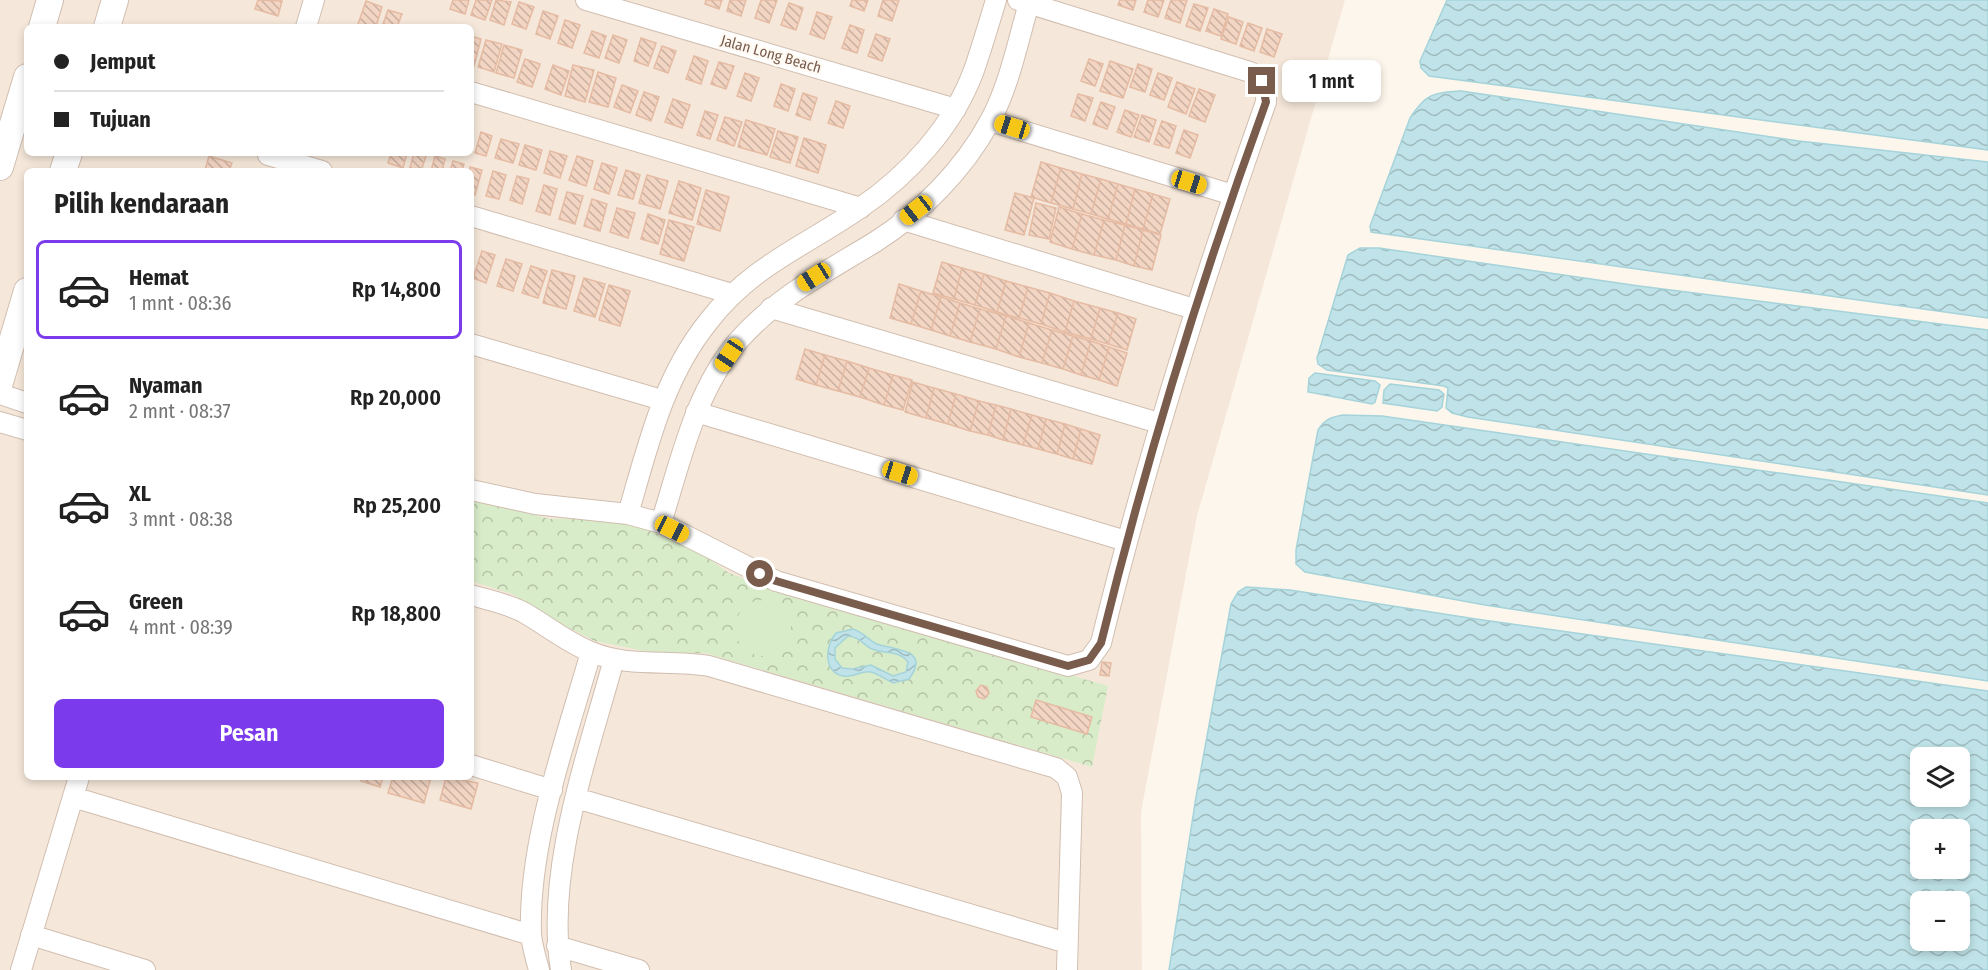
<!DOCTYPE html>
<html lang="id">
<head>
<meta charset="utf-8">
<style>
	body { margin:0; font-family:"Fira Sans Condensed",sans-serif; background:#f6f6f6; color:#222; height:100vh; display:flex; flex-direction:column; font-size:22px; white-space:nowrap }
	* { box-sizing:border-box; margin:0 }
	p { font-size:20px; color:#767676 }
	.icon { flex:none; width:33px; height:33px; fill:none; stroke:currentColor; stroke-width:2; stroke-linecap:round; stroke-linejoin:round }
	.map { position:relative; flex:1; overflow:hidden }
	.drawer { position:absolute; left:24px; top:168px; width:450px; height:612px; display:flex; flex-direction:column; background:#fff; border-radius:9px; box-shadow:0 3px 9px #0003 }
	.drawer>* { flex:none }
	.guide { position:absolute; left:24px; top:24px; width:450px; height:132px; border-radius:9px; box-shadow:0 3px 9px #0003; display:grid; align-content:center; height:132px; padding:0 30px; background:#fff }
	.fabs { position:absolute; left:1910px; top:747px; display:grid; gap:12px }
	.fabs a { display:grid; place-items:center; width:60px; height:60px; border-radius:9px; background:#fff; box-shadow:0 3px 9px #0003; font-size:30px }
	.end { position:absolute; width:27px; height:27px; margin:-14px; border:8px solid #7a5c4d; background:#fff; box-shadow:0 0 0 3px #fff }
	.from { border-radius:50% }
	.bubble { position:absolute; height:42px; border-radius:9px; background:#fff; box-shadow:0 3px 9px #0003; font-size:20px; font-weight:600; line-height:42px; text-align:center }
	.car { position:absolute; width:18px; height:36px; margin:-18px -9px; border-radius:8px; box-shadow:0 0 4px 2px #0007; background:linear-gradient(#f5c518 24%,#345 0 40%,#f5c518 0 76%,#345 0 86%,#f5c518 0) }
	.guide b { display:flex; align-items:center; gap:21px; height:57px; font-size:22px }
	.guide b+b { border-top:2px solid #e0e0e0 }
	.guide i { width:15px; height:15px; background:#222 }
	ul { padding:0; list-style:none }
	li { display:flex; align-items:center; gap:18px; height:99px; margin:0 12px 9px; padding:0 18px; border:3px solid transparent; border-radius:9px }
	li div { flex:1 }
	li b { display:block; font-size:22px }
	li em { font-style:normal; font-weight:600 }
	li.on { border-color:#7c3aed }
	li>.icon { width:54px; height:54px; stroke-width:1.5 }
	h2 { padding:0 30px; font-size:27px; line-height:72px }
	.action { display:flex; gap:12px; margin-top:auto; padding:12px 30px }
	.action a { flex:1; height:69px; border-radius:9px; background:#7c3aed; color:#fff; font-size:24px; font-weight:600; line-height:69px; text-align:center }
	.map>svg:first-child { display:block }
	.residential { fill:#f5e8da; fill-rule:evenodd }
	.forest { fill:url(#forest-crowns) }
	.pitch { fill:#d8ecc9 }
	.water { fill:url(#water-waves); stroke:#a5d3da; stroke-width:1.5; fill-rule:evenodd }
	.building { fill:url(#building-back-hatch); stroke:#e6bba3; stroke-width:1.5 }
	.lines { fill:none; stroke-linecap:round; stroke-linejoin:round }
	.minor-casing { stroke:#d1beb0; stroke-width:22 }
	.tertiary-casing { stroke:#d1beb0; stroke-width:28 }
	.minor { stroke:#fff; stroke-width:20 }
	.tertiary { stroke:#fff; stroke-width:26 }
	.route { stroke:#7a5c4d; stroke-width:8 }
	.labels { text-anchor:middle; stroke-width:5; stroke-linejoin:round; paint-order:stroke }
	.street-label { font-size:15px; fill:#7a5c4d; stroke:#fffaf3 }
</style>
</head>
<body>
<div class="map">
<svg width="1988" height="970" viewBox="0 0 1988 970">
	<defs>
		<pattern id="forest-crowns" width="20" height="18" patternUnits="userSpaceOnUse" patternTransform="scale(1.5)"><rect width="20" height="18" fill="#d8ecc9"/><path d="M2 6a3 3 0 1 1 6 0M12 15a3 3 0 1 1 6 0" fill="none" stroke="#b4c2a5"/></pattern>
		<pattern id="water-waves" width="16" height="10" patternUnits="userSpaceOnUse" patternTransform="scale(1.5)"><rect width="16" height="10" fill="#bfe3e8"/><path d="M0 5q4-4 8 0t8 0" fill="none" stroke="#a0bbbe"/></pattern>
		<pattern id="building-back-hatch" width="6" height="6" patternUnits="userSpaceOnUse" patternTransform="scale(1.5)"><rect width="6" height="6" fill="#f3d5c3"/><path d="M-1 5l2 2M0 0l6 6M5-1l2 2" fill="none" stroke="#cab0a1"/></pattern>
	</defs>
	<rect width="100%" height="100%" fill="#fdf6ec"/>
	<path class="residential" d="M0 0H1345L1197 516 1141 812 1142 970H0ZM27 27H471V153H27ZM27 171H471V777H27Z"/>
	<path class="forest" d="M471 496 549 519 598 518 637 525 702 554 729 573 758 584 1108 686 1092 767 705 653 659 654 595 641 553 620 512 594 471 581Z"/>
	<path class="pitch" d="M735 628a28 28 0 1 1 56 0a28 28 0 1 1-56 0Z"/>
	<path class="water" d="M1447 0H1988V150L1429 76 1421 68 1420 61Z
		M1461 91 1799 141 1988 162V318L1371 232 1370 226 1410 118C1426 93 1433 93 1461 91Z
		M1360 248H1379L1639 286 1988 330V495L1468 417 1452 413 1446 408 1448 388 1444 386 1327 370 1318 364 1317 358 1348 255Z
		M1315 373 1375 381 1380 385 1375 402 1372 404 1308 392 1309 378Z
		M1390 384 1439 390 1444 394 1442 407 1437 411 1383 403 1384 390Z
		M1343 415 1382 416 1988 503V681L1485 605 1305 572 1296 564V550L1318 430C1325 419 1331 417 1343 415Z
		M1246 587 1290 590 1476 619 1988 691V970H1169L1196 797 1231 604 1238 592ZM1920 758H1959V796H1920ZM1920 830H1959V868H1920ZM1920 902H1959V940H1920Z
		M853 629C863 632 868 640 877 644 892 650 932 648 909 679L893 683C886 680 879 674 871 672 862 670 853 678 843 676 823 672 825 645 836 633ZM848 636C859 637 862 643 870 648 883 655 898 649 908 662L906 672 893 676 871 665 852 669 842 668 835 659V648Z"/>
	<path class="building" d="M258 0 282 1 278 16 255 9Z
		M453 0H469L465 14 450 9Z
		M476 0H492L485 20 471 15Z
		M496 0 511 2 504 25 490 20Z
		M706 0H722L719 9 705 4Z
		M730 0H746L741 16 727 11Z
		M761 0H777L769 23 755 18Z
		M852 0H868L864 11 850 6Z
		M883 0H899L892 21 878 16Z
		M1120 0H1136L1133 10 1118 5Z
		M1148 0H1164L1158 17 1144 12Z
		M1171 0H1187L1180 23 1165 18Z
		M366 1 382 7 376 27H357Z
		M519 2 534 7 526 29 512 24Z
		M789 3 803 8 796 30 781 25Z
		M1194 4 1208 8 1200 31 1186 26Z
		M1214 9 1228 14 1221 36 1206 31Z
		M388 10 402 14 397 27H382Z
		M543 11 558 16 550 39 536 34Z
		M817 12 832 17 824 39 810 34Z
		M1229 17 1243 22 1236 44 1221 39Z
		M565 20 580 25 572 48 558 43Z
		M1248 23 1262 28 1254 51 1240 46Z
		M850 25 864 30 857 53 842 48Z
		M1267 29 1282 34 1274 57 1260 52Z
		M592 31 606 36 599 58 584 53Z
		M876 34 890 39 882 61 868 56Z
		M613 35 627 40 619 63 605 58Z
		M471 36 481 39 474 66 471 65Z
		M641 38 656 43 648 66 634 61Z
		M486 40 502 44 494 72 478 67Z
		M504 45 522 50 514 78 496 73Z
		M662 46 676 51 668 73 654 68Z
		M694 56 708 61 701 84 686 79Z
		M525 59 540 64 532 87 517 82Z
		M1089 59 1103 64 1095 86 1081 81Z
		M1110 61 1133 69 1123 98 1100 91Z
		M719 62 734 66 726 89 711 84Z
		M1138 64 1152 69 1145 92 1130 87Z
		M553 65 569 71 561 95 545 89Z
		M573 65 594 70 585 102 565 96Z
		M598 72 616 78 608 107 589 102Z
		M745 73 759 78 751 101 737 96Z
		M1158 73 1172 78 1164 100 1150 95Z
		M1177 82 1195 89 1186 114 1168 107Z
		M781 84 795 89 788 111 774 106Z
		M622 85 638 91 630 113 614 107Z
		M1199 89 1215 95 1205 122 1189 116Z
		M644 92 659 97 651 121 636 115Z
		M803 93 817 98 810 120 796 115Z
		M1078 94 1093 98 1085 121 1071 116Z
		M673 99 690 105 682 128 665 122Z
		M836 101 850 106 843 128 828 123Z
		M1101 102 1115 107 1107 129 1093 124Z
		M1125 110 1139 115 1131 137 1117 132Z
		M705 111 718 115 710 139 697 135Z
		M1142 115 1156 120 1149 142 1134 137Z
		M725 117 742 122 734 146 717 140Z
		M746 120 775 129 767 155 738 147Z
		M1162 121 1176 126 1169 148 1154 144Z
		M1184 130 1198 135 1190 158 1176 153Z
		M778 131 798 137 790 163 770 157Z
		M481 132 492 136 486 156 475 153Z
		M804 138 826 145 818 173 796 166Z
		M501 139 519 144 513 163 495 158Z
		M525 145 542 150 536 170 519 165Z
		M550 151 567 156 560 178 544 173Z
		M391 153H407L403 168 388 163Z
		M414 153H427L421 171H409Z
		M209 156 232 163 229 171 205 170Z
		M435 156 445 159 442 171H431Z
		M577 156 593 161 586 186 569 180Z
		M453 161 464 164 462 171H450Z
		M1041 162 1061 168 1051 203 1031 197Z
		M602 163 617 168 609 194 594 189Z
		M470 167 482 170 475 195 471 193Z
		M1061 168 1082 174 1073 209 1051 203Z
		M626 170 640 175 633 199 618 195Z
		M493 171 506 175 499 199 486 196Z
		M1082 174 1101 179 1091 214 1073 209Z
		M647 175 668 181 660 209 639 203Z
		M517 176 529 179 522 204 510 200Z
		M1101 179 1118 184 1108 219 1091 214Z
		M679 181 701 188 692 220 669 213Z
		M1118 184 1135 189 1126 224 1108 219Z
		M544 185 557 189 550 215 536 211Z
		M1135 189 1153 194 1143 229 1126 224Z
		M706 190 729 197 720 231 697 224Z
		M567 192 583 196 575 224 559 219Z
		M1015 193 1034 198 1024 235 1005 230Z
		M1153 194 1170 199 1160 234 1143 229Z
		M592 199 607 204 600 231 584 226Z
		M1036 203 1056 208 1049 239 1029 235Z
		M1059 207 1082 214 1072 249 1050 242Z
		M617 208 635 213 628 238 610 232Z
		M648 214 665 220 658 244 641 239Z
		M1082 214 1104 220 1094 255 1072 249Z
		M669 220 694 227 684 261 660 254Z
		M1104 220 1125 225 1116 260 1094 255Z
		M1125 225 1143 230 1134 266 1116 260Z
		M1143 230 1161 235 1152 270 1134 266Z
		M482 251 495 255 486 283 473 278Z
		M506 259 522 264 513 291 497 286Z
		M942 262 962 268 954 299 933 293Z
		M531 266 547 271 538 298 522 293Z
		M962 268 984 274 975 305 954 299Z
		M552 270 575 276 566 309 543 303Z
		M984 274 1006 281 997 312 975 305Z
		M584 278 605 284 595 317 574 311Z
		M1006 281 1028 287 1019 318 997 312Z
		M899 284 921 291 911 324 890 318Z
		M609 285 630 291 620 326 599 320Z
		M1028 287 1050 293 1041 324 1019 318Z
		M921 291 941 297 931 330 911 324Z
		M1050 293 1074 301 1065 332 1041 324Z
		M941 297 960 303 950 336 931 330Z
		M1074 301 1100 308 1091 339 1065 332Z
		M960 303 980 309 970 342 950 336Z
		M1100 308 1118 313 1108 344 1091 339Z
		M980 309 1006 316 996 349 970 342Z
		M1118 313 1136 319 1127 350 1108 344Z
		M1006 316 1029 323 1019 357 996 349Z
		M1029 323 1052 330 1042 363 1019 357Z
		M1052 330 1073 336 1063 369 1042 363Z
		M1073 336 1091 341 1081 375 1063 369Z
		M1091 341 1109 347 1099 380 1081 375Z
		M1109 347 1127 353 1117 386 1099 380Z
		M805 349 825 355 816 385 796 379Z
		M825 355 847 361 838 391 816 385Z
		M847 361 869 368 860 397 838 391Z
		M869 368 893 375 884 405 860 397Z
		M893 375 912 380 903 410 884 405Z
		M913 382 934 388 926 418 905 412Z
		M934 388 956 394 948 424 926 418Z
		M956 394 979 401 970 431 948 424Z
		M979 401 996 405 988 435 970 431Z
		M996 405 1011 409 1003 440 988 435Z
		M1011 409 1032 415 1023 445 1003 440Z
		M1032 415 1046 419 1038 449 1023 445Z
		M1046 419 1065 424 1057 454 1038 449Z
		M1065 424 1081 429 1073 459 1057 454Z
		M1081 429 1100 435 1092 464 1073 459Z
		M1102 662 1111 663 1109 676 1100 675Z
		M981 685 987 687 989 693 984 699 978 697 976 691Z
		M1036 700 1092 717 1087 734 1031 717Z
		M363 777H383L380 787 361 781Z
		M393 777H431L424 803 388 793Z
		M446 777 478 783 471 809 440 800Z"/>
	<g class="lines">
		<defs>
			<path id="minor" d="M586 0 956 109
				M306 27 314 0
				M471 92 861 208
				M990 121 1233 195
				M268 155 322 171
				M471 216 732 294
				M903 220 1194 309
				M771 308 1159 423
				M471 344 662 400
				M0 394 27 403
				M696 412 1126 541
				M0 422 27 430
				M471 490 535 504 628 514 661 523 776 581 1068 666 1089 660 1101 643C1146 459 1203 280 1266 102 1267 88 1262 79 1250 72L1018 0
				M628 514C648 446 663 378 708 322 752 265 804 247 860 208 909 175 954 125 974 70 982 47 989 23 996 0
				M661 523C681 460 695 391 739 340 778 296 826 272 875 242 921 213 964 169 990 121 1010 84 1018 40 1030 0
				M471 595C488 600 508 604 523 612 546 625 566 642 591 652 629 668 670 659 709 666L1056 768 1067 777 1072 793 1067 970
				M471 765 552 790
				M73 797 531 935
				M576 798 1067 943
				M31 935 145 970
				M557 946 639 970
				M21 970 79 777
				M539 970C536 959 532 946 531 934 528 842 566 740 591 652
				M561 970C545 870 588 755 614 659"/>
			<path id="tertiary" d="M42 27 50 0
				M107 27 115 0
				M0 167 27 77
				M63 171 69 153
				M0 382 27 291"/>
		</defs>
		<use href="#minor" class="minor-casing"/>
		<use href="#tertiary" class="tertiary-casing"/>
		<use href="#minor" class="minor"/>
		<use href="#tertiary" class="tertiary"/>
	</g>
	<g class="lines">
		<path class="route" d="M760 574 776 581 1068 666 1089 660 1101 643C1146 460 1201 280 1266 102L1262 81"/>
	</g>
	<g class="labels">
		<g class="street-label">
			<text transform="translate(771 54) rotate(16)" y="5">Jalan Long Beach</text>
		</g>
	</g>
</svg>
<div class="fabs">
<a><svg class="icon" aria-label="layers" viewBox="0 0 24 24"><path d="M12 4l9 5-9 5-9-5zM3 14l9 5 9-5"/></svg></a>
<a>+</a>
<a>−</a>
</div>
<i class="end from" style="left:760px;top:574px"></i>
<i class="end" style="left:1262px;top:81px"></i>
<div class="bubble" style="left:1282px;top:60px;width:99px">1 mnt</div>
<i class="car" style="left:1012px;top:127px;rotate:287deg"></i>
<i class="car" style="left:1189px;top:182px;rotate:107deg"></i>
<i class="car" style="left:916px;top:210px;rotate:232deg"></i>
<i class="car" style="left:814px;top:277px;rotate:238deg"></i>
<i class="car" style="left:729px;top:355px;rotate:214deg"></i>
<i class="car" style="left:900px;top:473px;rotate:107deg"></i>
<i class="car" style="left:672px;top:529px;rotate:117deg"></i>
<div class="guide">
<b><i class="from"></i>Jemput</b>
<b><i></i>Tujuan</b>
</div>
<section class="drawer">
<h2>Pilih kendaraan</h2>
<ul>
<li class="on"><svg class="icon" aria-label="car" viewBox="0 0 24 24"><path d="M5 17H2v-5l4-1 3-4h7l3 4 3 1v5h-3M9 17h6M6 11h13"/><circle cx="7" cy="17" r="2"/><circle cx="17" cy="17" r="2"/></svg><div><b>Hemat</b><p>1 mnt · 08:36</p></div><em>Rp 14,800</em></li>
<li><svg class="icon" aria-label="car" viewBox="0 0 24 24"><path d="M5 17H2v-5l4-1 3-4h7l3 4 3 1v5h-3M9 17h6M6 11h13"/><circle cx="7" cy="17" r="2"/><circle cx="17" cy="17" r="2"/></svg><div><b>Nyaman</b><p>2 mnt · 08:37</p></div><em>Rp 20,000</em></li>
<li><svg class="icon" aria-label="car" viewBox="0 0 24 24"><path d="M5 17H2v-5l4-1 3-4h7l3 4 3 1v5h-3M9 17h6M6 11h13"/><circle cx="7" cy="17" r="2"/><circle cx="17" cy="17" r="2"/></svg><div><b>XL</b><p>3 mnt · 08:38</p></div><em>Rp 25,200</em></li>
<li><svg class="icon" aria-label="car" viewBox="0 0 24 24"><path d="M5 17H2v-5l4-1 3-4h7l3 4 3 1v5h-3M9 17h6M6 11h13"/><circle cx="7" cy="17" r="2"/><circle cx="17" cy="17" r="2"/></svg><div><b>Green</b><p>4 mnt · 08:39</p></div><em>Rp 18,800</em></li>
</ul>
<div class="action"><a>Pesan</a></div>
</section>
</div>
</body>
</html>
